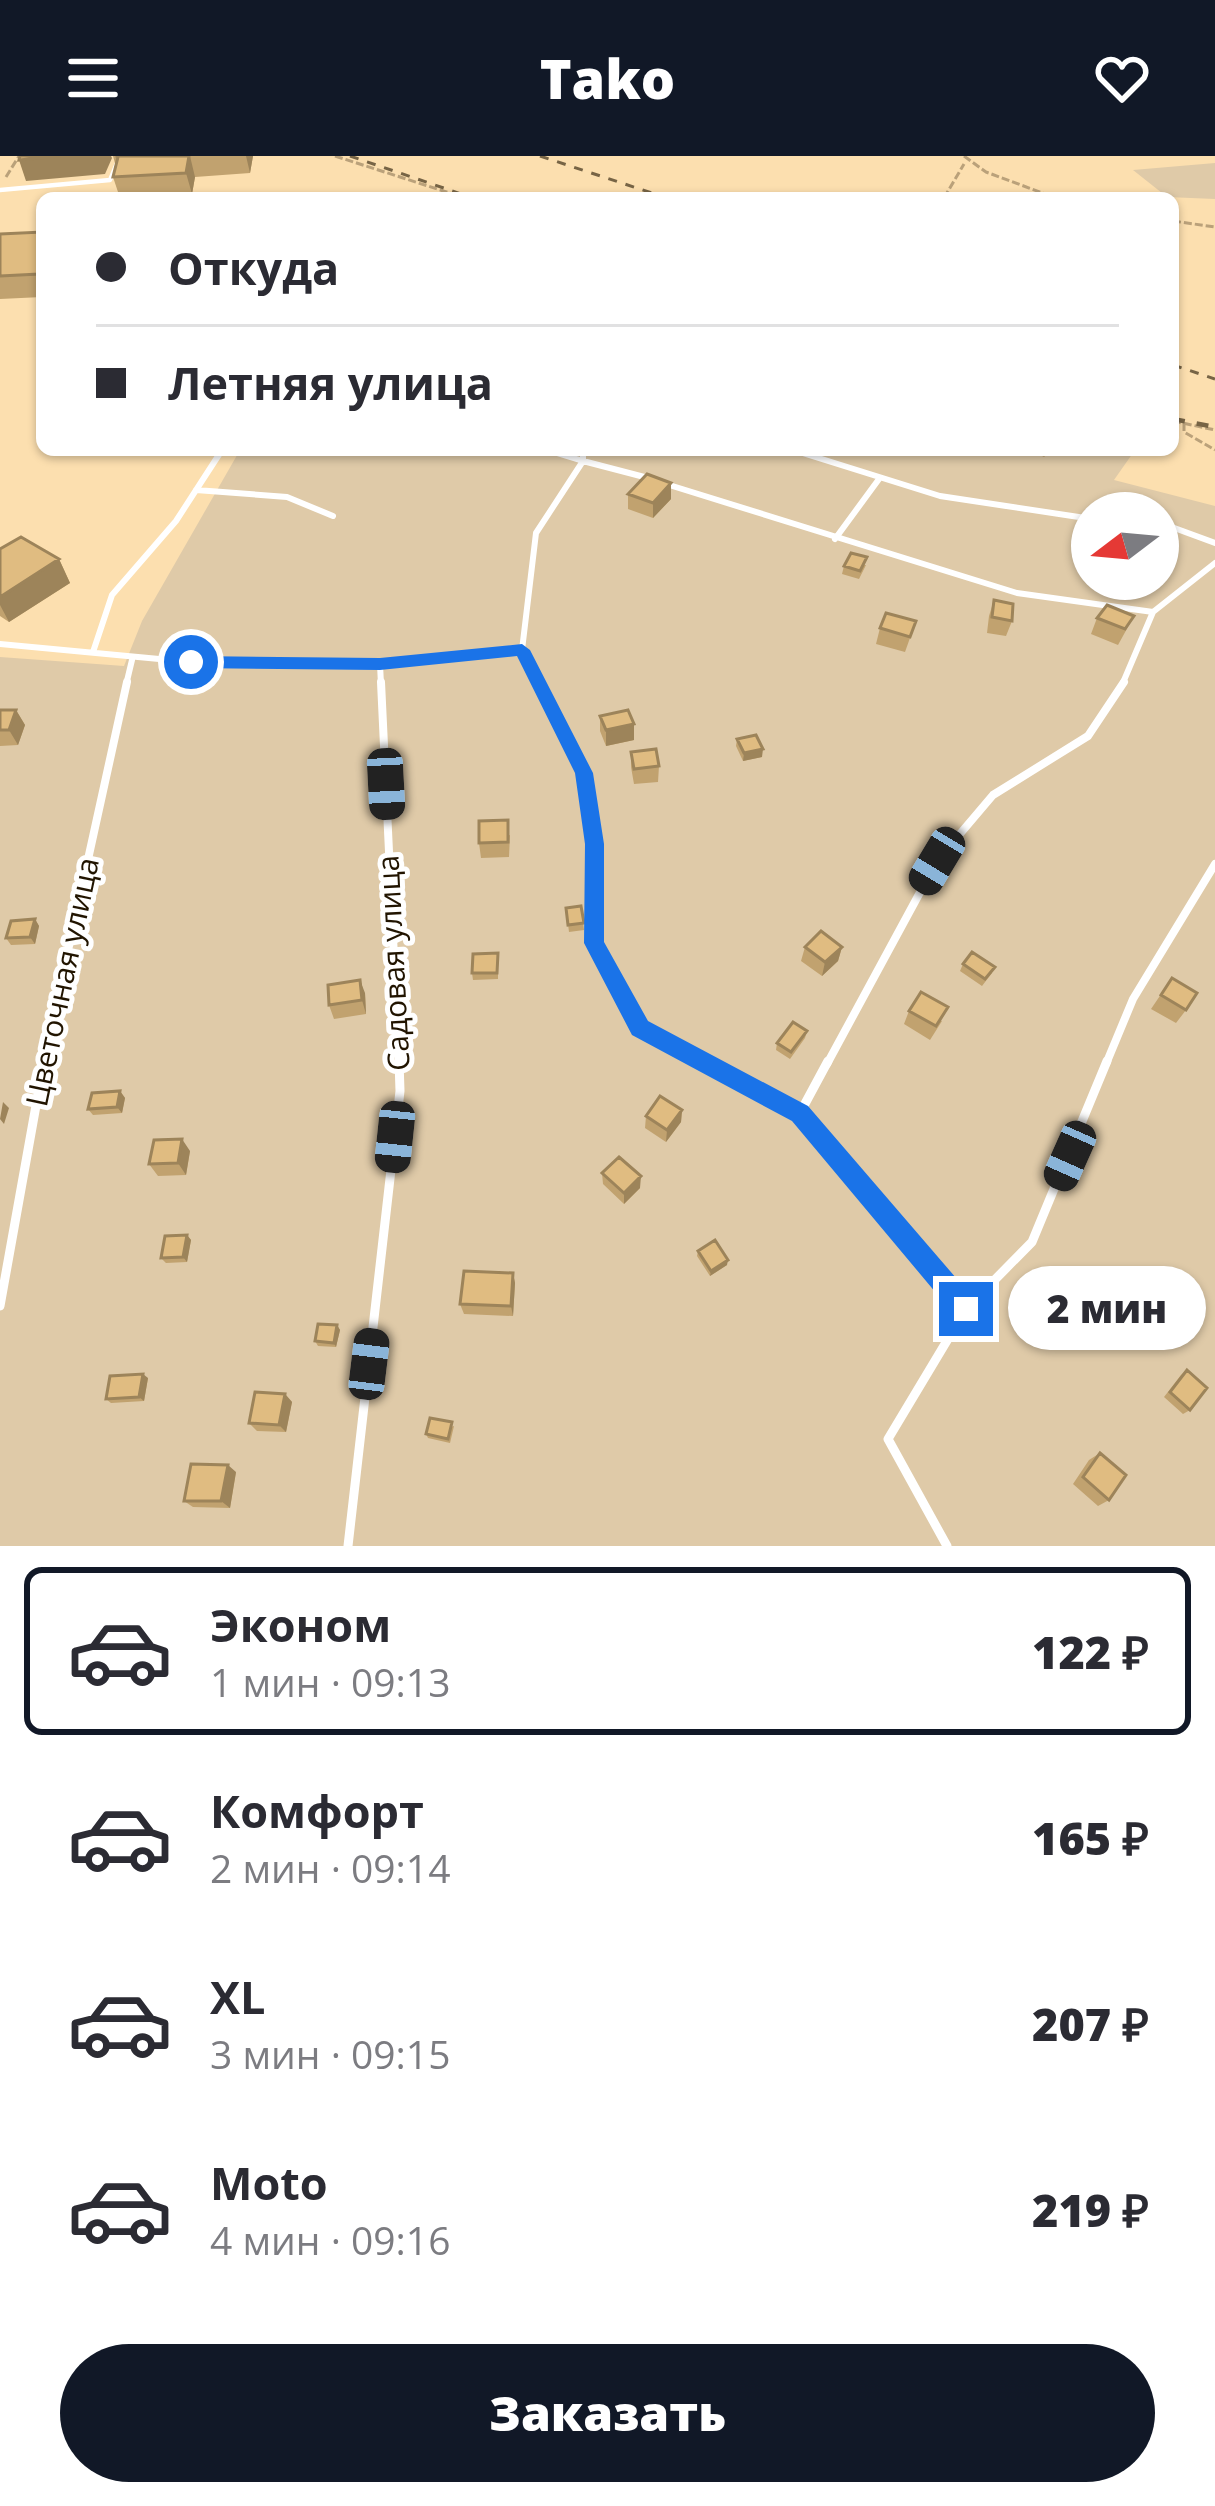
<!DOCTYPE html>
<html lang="ru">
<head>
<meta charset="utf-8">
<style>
	body { margin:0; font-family:"Open Sans",sans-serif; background:#f7f7f7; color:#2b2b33; height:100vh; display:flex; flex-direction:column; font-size:45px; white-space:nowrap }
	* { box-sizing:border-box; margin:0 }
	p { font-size:39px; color:#7c7c81 }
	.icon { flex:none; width:66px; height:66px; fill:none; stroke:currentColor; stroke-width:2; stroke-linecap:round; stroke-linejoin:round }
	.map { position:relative; height:1390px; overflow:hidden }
	.sheet { display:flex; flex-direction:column; background:#fff; flex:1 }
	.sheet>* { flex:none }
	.banner { position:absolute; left:36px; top:36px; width:1143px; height:264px; border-radius:18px; box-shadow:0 3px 9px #0004; display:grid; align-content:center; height:264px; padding:0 60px; background:#fff }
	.needle { width:78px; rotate:254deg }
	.controls { position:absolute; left:1071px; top:336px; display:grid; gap:24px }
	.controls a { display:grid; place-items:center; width:108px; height:108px; border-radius:50%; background:#fff; box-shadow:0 3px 9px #0004; font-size:60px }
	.end { position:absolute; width:54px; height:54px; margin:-27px; border:15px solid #1a73e8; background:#fff; box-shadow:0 0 0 6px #fff }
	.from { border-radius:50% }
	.bubble { position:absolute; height:84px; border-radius:42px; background:#fff; box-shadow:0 3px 9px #0004; font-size:39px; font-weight:800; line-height:84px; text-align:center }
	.car { position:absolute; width:36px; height:72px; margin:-36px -18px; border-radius:15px; box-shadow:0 0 9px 3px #0007; background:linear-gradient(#222 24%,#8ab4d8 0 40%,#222 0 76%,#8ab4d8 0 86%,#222 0) }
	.banner b { display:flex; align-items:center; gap:42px; height:114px; font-size:45px }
	.banner b+b { border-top:3px solid #e1e1e2 }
	.banner i { width:30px; height:30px; background:#2b2b33 }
	ul { padding:21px 0 0; list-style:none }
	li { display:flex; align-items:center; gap:36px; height:168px; margin:0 24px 18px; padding:0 36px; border:6px solid transparent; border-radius:18px }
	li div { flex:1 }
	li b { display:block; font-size:45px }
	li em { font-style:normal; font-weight:800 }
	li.active { border-color:#111827 }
	li>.icon { width:108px; height:108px; stroke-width:1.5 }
	.action { display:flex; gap:24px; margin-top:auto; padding:24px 60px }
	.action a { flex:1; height:138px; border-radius:72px; background:#111827; color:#fff; font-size:48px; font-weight:800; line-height:138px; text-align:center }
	header { display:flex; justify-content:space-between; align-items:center; height:156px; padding:0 60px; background:#111827; color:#fff; font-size:54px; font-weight:800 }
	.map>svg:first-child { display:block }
	.green { fill:#dfcaa8; fill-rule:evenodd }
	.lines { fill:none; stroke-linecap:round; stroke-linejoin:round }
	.path { stroke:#baa17a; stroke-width:3; stroke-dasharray:8 3; stroke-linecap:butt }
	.lane-far3 { stroke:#fff; stroke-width:4.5 }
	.lane-far2 { stroke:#fff; stroke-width:6 }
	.lane-far1 { stroke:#fff; stroke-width:8 }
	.lane { stroke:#fff; stroke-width:9 }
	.rail-far1 { stroke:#776445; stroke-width:3; stroke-dasharray:9 9; stroke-linecap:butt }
	.rail { stroke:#776445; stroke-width:4.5; stroke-dasharray:12 12; stroke-linecap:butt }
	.wall { fill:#c1a26f }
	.shaded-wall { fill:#9d845a }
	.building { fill:#e0bc81; stroke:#9d845a; stroke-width:3 }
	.route { fill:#1a73e8 }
	.labels { text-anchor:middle; stroke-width:10; stroke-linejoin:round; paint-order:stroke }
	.street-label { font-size:30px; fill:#211400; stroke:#fff }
</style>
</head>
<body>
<header><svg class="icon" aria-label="menu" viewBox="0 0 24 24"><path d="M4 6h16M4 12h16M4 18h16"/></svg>Tako<svg class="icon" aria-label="heart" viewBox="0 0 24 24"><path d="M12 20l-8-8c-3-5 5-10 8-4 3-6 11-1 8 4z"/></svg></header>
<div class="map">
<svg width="1215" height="1390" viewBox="0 0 1215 1390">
	<rect width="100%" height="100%" fill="#fcdfaf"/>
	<path class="green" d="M1215 7V43L1167 41 1133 14Z
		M240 294H1135L1114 324 1215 350V1390H0V501L124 510 142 465ZM1092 357H1158V423H1092Z"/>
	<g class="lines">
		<path class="path" d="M335 0 465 42
			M964 0 986 16 1056 42
			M6 21 19 0
			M944 42 964 8
			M1173 65 1215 71
			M1173 265 1215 274
			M1184 267V276L1215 294"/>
		<path class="lane-far3" d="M0 34 110 24 120 0"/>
		<path class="lane-far2" d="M547 294 583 305V294
			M793 294 940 340 1092 363
			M666 328 1017 437 1153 456 1215 407
			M196 334 287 341 333 360
			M1158 366 1215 387
			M835 383 879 323
			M0 488 191 506 380 508 522 494
			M522 494 536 377 583 305 652 323
			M522 494 540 529
			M93 496 112 439 176 365 222 294
			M380 508 381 529
			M126 529 132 504
			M1122 529 1153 456"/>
		<path class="lane-far1" d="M381 526 399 908
			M538 526 584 617 594 688V787L640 872 707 908
			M43 908 127 526
			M827 908 937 705 993 639 1088 580 1124 526
			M1106 908 1133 843 1215 708"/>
		<path class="lane" d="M702 905 800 957 966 1153
			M800 957 828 905
			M0 1150 44 905
			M348 1390 400 935 399 905
			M947 1390 888 1283 966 1153 1032 1086 1107 905"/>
		<path class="rail-far1" d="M350 0 473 42
			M540 0 667 42
			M1173 209 1215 223"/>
		<path class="rail" d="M1173 263 1215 271"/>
	</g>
	<path class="wall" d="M113 0H253L250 17 195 21 192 38 120 42 113 21 116 11Z
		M42 76V141L0 143V78Z
		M1030 294H1051L1044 301Z
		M671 327V343L653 362 628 353V338Z
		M0 393 59 403 70 427 9 466 0 460Z
		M866 409 859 423 842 418 844 410Z
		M994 444 1012 465 1006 480 987 477 989 460Z
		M1134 460 1118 489 1091 478 1097 462Z
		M916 465 905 496 876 488 880 472Z
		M0 554H16L25 569 18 589 0 590Z
		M600 560 634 568V584L606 590 600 575Z
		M737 583 762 601 743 605 736 590Z
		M631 596 659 610 658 626 634 628 631 611Z
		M510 679 509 701 481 702 479 687Z
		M581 750 584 774 569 776 566 752Z
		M35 763 39 770 35 788 11 789 6 782Z
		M805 791H842L838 805 822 820 801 805Z
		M498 797V823L473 824 472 817Z
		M963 808 992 817 982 830 960 815Z
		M1172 822 1186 854 1176 867 1151 853Z
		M365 837 366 858 334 863 329 849Z
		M909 855 942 865 930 884 904 868Z
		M807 875 805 882 790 903 776 894 777 887Z
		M120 935 125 942 122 957 93 959 88 953Z
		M682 954 681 966 666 986 645 972 646 960Z
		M190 995 186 1019 158 1020 149 1008Z
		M602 1017 640 1032 624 1048 603 1028Z
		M187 1079 191 1084 187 1106 166 1107 161 1102Z
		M698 1095 727 1109 710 1120 697 1100Z
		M513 1117 515 1127 513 1160 464 1158 460 1148Z
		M337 1169 340 1174 336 1191 318 1190 315 1185Z
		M1187 1214 1190 1254 1183 1258 1164 1241 1181 1219Z
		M148 1222 144 1245 111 1247 106 1243Z
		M285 1238 292 1246 286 1276 257 1275 249 1267Z
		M454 1270 450 1287 428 1282 426 1278Z
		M1100 1297 1109 1344 1098 1350 1073 1328 1089 1304Z
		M236 1316 230 1352 193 1351 184 1345Z"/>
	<path class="shaded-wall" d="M60 0H111L112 2 105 18 26 25 19 4Z
		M190 0 195 21 192 38 186 17Z
		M246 0H253L250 17Z
		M671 327V343L653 362V347Z
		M59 403 70 427 9 466 0 449V441Z
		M16 554 25 569 18 589 9 574Z
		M634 568V584L606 590V574Z
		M763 593 762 601 743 605 744 597Z
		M35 763 39 770 35 788 30 781Z
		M842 791 838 805 822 820 825 806Z
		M360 824 365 837 366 858 362 844Z
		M120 935 125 942 122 957 117 951Z
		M3 946 9 952 4 968 0 963Z
		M682 954 681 966 666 986 667 974Z
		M182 983 190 995 186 1019 178 1007Z
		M641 1020 640 1032 624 1048V1037Z
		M187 1079 191 1084 187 1106 183 1101Z
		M728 1104 727 1109 710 1120 711 1115Z
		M513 1117 515 1127 513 1160 511 1150Z
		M337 1169 340 1174 336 1191 334 1187Z
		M143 1218 148 1222 144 1245 139 1241Z
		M285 1238 292 1246 286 1276 279 1269Z
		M228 1309 236 1316 230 1352 221 1345Z"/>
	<path class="building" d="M20 0H60L19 4Z
		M116 0H189L186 17 113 21 118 1Z
		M42 76V111L39 118 0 120V78Z
		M647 318 671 327 653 347 628 338Z
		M21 381 59 403 0 441V393Z
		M851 397 867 401 860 415 844 410Z
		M994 444 1013 448 1012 465 992 461Z
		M1107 449 1134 460 1125 473 1097 462Z
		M886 457 916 465 910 481 880 472Z
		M0 554H16L9 574H0Z
		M628 554 634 568 606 574 600 560Z
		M756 579 763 593 744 597 737 583Z
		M656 593 659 610 634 613 631 596Z
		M508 664V686L479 687V665Z
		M581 750 584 767 568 769 566 752Z
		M35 763 30 781 6 782 11 765Z
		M821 775 842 791 825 806 805 791Z
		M972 796 995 811 985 823 963 808Z
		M498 797 497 817H472L473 798Z
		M1172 822 1197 837 1186 854 1161 839Z
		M360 824 362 844 329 849 328 829Z
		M921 836 948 851 936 870 909 855Z
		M793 866 807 875 791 896 777 887Z
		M120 935 117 951 88 953 92 937Z
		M660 940 682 954 667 974 646 960Z
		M182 983 178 1007 149 1008 154 984Z
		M619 1001 641 1020 624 1037 602 1017Z
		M187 1079 183 1101 161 1102 165 1080Z
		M715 1084 728 1104 711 1115 698 1095Z
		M464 1115 513 1117 511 1150 460 1148Z
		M318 1168 337 1169 334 1187 315 1185Z
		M1187 1214 1207 1232 1190 1254 1170 1236Z
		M143 1218 139 1241 106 1243 110 1220Z
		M255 1236 285 1238 279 1269 249 1267Z
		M430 1262 452 1266 448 1283 426 1278Z
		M1100 1297 1126 1319 1109 1344 1083 1321Z
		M191 1308 228 1309 221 1345H184Z"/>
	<path class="route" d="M522 488 530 494 593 617 604 688V786L648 865 808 950 975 1144V1162H957L792 965 632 879 584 787 585 688 575 617 517 500 380 514 191 512 182 506 191 500 380 502Z"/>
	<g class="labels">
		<g class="street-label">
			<text transform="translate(394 807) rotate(-93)" y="10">Садовая улица</text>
			<text transform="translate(63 826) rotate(-78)" y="10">Цветочная улица</text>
		</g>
	</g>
</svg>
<div class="controls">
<a><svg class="needle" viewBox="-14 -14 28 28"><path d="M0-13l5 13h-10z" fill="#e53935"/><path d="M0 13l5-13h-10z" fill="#7c7c81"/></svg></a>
</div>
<i class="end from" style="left:191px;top:506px"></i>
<i class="end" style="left:966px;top:1153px"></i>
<div class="bubble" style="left:1008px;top:1110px;width:198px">2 мин</div>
<i class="car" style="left:386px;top:628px;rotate:177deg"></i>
<i class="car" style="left:937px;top:705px;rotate:211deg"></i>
<i class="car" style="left:395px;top:981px;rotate:186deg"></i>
<i class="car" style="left:1070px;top:1000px;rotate:204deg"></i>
<i class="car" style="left:369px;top:1208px;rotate:7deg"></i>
<div class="banner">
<b><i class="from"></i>Откуда</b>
<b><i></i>Летняя улица</b>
</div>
</div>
<section class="sheet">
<ul>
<li class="active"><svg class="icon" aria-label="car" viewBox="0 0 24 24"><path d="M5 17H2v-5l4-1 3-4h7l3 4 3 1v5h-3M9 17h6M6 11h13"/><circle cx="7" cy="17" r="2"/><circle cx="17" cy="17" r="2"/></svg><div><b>Эконом</b><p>1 мин · 09:13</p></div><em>122 ₽</em></li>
<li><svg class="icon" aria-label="car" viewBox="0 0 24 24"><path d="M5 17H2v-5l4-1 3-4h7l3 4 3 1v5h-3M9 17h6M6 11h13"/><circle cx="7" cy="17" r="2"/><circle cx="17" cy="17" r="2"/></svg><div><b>Комфорт</b><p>2 мин · 09:14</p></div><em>165 ₽</em></li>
<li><svg class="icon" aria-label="car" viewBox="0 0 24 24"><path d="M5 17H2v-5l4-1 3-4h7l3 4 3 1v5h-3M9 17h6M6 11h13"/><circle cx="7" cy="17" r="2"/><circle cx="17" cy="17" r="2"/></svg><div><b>XL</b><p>3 мин · 09:15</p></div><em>207 ₽</em></li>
<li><svg class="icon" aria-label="car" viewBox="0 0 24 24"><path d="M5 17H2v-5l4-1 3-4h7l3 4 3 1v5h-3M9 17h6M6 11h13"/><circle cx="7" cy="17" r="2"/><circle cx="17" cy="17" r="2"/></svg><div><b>Moto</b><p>4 мин · 09:16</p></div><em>219 ₽</em></li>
</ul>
<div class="action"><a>Заказать</a></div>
</section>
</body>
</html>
